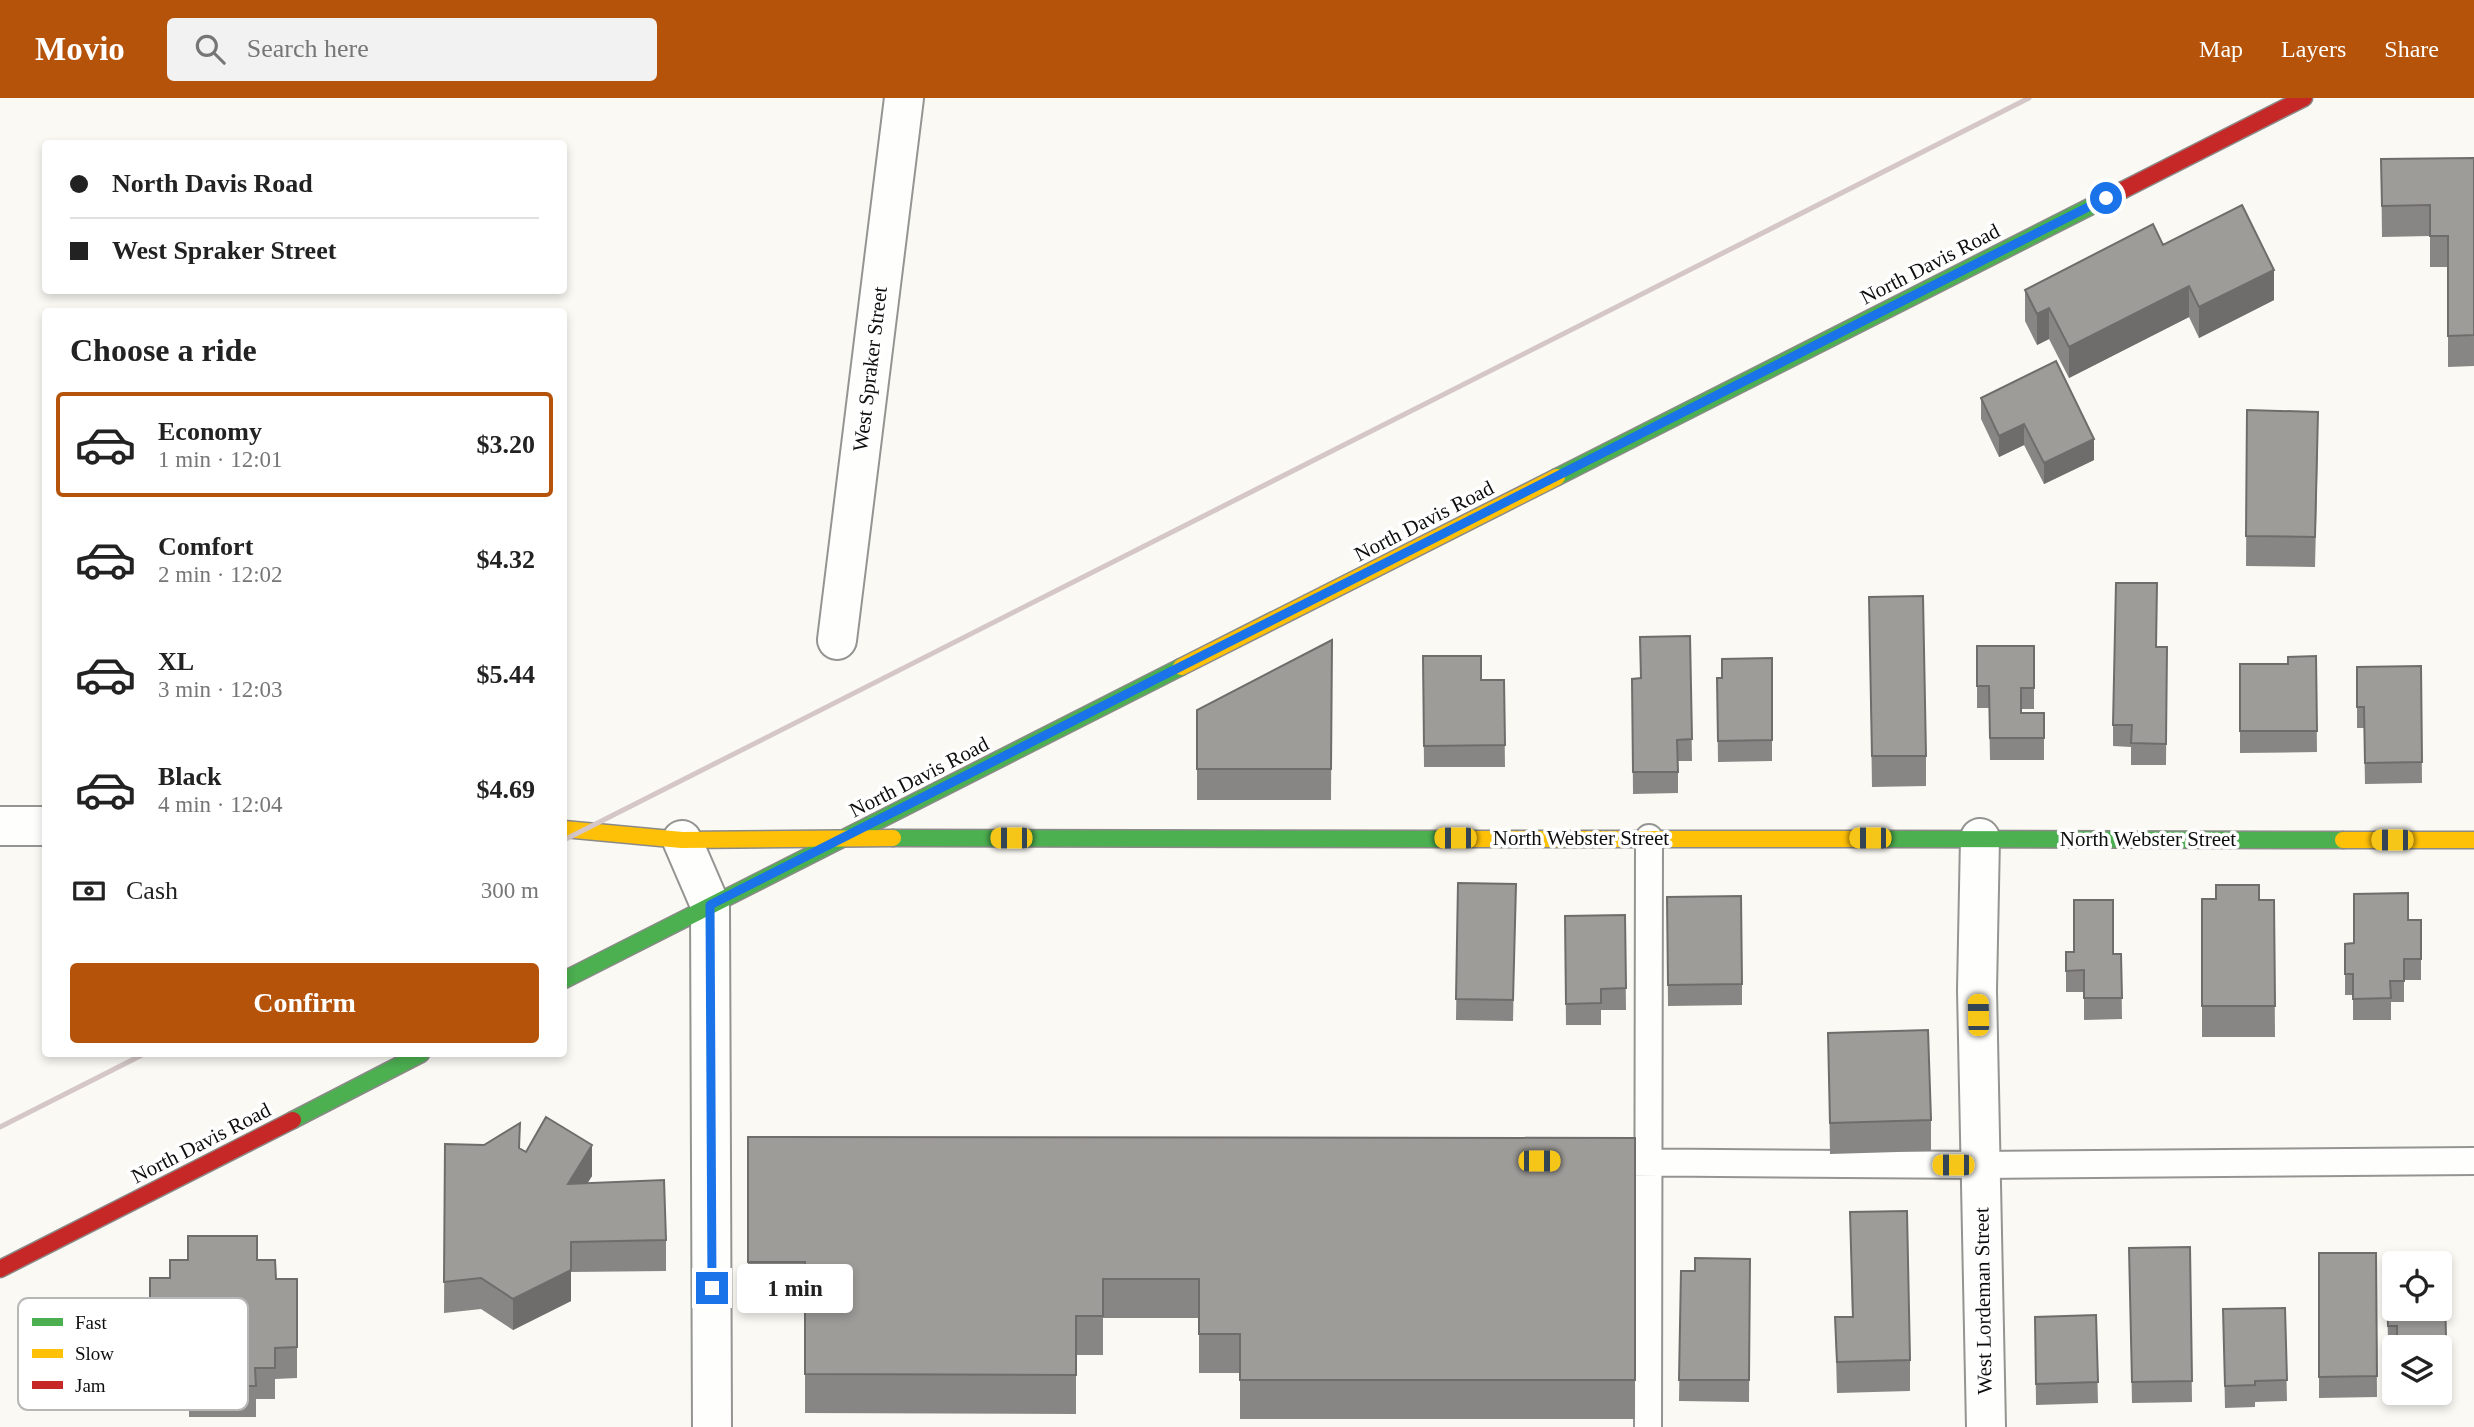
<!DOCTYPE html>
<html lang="en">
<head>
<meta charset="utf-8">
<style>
	body { margin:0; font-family:"Times New Roman",serif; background:#f2f2f2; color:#222; height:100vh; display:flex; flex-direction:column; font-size:26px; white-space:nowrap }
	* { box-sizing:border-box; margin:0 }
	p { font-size:23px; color:#767676 }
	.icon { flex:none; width:38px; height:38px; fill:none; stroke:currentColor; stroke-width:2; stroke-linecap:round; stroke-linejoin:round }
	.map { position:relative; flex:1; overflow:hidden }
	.side { position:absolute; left:42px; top:210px; width:525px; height:749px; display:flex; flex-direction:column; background:#fff; border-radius:7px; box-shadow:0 4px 10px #0003 }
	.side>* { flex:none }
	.top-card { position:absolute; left:42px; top:42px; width:525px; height:154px; border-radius:7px; box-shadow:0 4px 10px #0003; display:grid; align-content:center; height:154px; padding:0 28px; background:#fff }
	.controls { position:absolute; left:2382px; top:1153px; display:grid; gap:14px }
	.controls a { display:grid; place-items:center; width:70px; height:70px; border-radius:7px; background:#fff; box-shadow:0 4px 10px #0003; font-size:35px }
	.end { position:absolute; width:32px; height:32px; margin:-16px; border:9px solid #1a73e8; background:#fff; box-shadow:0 0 0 4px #fff }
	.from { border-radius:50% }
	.bubble { position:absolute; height:49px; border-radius:7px; background:#fff; box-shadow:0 4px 10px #0003; font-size:23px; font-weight:600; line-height:49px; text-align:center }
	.car { position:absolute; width:21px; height:42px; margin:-21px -10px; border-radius:9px; box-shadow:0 0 5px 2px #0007; background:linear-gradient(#f5c518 24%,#345 0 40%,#f5c518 0 76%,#345 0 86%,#f5c518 0) }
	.top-card b { display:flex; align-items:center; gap:24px; height:66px; font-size:26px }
	.top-card b+b { border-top:2px solid #e0e0e0 }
	.top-card i { width:18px; height:18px; background:#222 }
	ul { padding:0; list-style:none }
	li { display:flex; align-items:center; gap:21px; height:105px; margin:0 14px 10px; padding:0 14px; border:4px solid transparent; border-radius:7px }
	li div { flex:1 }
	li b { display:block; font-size:26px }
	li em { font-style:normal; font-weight:600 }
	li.selected { border-color:#b45309 }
	li>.icon { width:63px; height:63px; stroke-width:1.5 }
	h2 { padding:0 28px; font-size:32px; line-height:84px }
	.pay { display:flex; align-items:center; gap:18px; height:77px; padding:0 28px; font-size:26px }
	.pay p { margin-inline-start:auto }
	.button { display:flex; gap:14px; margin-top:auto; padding:14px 28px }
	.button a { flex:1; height:80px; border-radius:7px; background:#b45309; color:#fff; font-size:28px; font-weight:600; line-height:80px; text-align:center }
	header { display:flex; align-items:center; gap:42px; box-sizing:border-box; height:98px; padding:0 35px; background:#b45309; color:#fff }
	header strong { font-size:33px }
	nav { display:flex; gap:38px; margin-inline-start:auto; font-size:24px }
	.search { width:490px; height:63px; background:#f2f2f2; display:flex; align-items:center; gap:18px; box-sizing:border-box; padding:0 24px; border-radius:7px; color:#767676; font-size:26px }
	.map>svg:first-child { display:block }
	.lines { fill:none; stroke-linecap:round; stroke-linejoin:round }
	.lane-casing { stroke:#949492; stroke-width:30 }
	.street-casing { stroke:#949492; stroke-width:42 }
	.fast-casing { stroke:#8b8a88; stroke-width:19 }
	.slow-casing { stroke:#8b8a88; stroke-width:19 }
	.jam-casing { stroke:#8b8a88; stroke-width:19 }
	.lane { stroke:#fefefd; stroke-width:26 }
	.street { stroke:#fefefd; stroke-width:38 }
	.fast { stroke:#4caf50; stroke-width:16 }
	.slow { stroke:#ffc107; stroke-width:16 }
	.jam { stroke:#c62828; stroke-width:16 }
	.rail { stroke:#d5c7c8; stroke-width:5 }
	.wall { fill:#888684 }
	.shaded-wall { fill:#6f6d6b }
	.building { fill:#9e9c99; stroke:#6f6d6b; stroke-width:2 }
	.route { stroke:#1a73e8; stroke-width:9 }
	.labels { text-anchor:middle; stroke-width:7; stroke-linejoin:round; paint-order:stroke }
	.street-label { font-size:21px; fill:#0e0e0e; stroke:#fff }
	.key { fill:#fff; stroke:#b7b7b7; stroke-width:2 }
	.key-label { font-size:19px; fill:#0e0e0e }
</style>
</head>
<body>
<header>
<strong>Movio</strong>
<div class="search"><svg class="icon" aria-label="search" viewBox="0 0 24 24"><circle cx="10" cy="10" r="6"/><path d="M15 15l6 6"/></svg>Search here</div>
<nav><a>Map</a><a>Layers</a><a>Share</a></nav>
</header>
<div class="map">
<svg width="2474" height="1329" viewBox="0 0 2474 1329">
	<rect width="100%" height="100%" fill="#faf9f4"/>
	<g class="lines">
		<defs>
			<path id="lane" d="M1601 1064 1981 1067 2474 1063
				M1648 1329 1649 740"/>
			<path id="street" d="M837 542 904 0
				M0 728H46
				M1980 740 1977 892 1986 1329
				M682 742 710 807 712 1329"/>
			<path id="fast" d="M1557 379 2123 92
				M893 740 1446 741
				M1882 741 2343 742
				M564 882 1181 569
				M293 1022 421 956"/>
			<path id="slow" d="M1181 569 1557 379
				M564 731 682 742 893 740
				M1446 741H1882
				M2343 742H2474"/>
			<path id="jam" d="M2123 92 2304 0
				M0 1171 293 1022"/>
		</defs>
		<use href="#lane" class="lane-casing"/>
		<use href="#street" class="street-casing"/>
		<use href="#fast" class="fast-casing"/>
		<use href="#slow" class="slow-casing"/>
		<use href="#jam" class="jam-casing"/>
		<use href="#lane" class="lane"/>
		<use href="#street" class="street"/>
		<use href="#fast" class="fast"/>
		<use href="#slow" class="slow"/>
		<use href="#jam" class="jam"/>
		<path class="rail" d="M564 742 2029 0
			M0 1029 144 956"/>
	</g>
	<path class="wall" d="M2474 60V268L2448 269V169H2430V138L2382 139 2381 61Z
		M2163 147 2274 202 2199 240 2189 219 2069 280 2049 241 2037 247 2025 223V192Z
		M1981 300 2094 362 2044 386 2024 347 1999 359 1981 321Z
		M2247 312 2318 344 2315 469 2246 468Z
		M1869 499 1926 658V688L1872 689Z
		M1690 538 1692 663H1678V695L1633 696 1632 581 1640 580Z
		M1332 542 1331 702H1197V612Z
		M1977 548H2034V611H2021V615H2044V662H1990L1989 610H1977Z
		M2156 549H2167L2166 667H2131V649L2113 648V627Z
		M1423 558 1481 582H1504L1505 669H1424Z
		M2316 558 2317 654 2240 655V566H2288Z
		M1772 560V663L1718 664 1717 580H1722Z
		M2421 568 2422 685 2365 686 2364 630H2357V569Z
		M1458 785 1516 786 1513 923 1456 922Z
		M1667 799 1742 886V907L1668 908Z
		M2202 801 2274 802 2275 939H2202Z
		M1625 817 1626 912H1601V927H1566L1565 818Z
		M2408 822H2421V882H2404V904H2391V922H2353V897H2345V846L2354 845Z
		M2066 854 2121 856 2122 921 2084 922V894H2066Z
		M1828 935 1931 1022V1053L1830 1056Z
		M748 1039 1635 1040V1321H1240V1275H1199V1220H1103V1257H1076V1316L805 1315V1203H748Z
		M445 1046 520 1050 526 1054 592 1078 587 1085 666 1142V1173L571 1174V1203L513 1232 481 1211 444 1215Z
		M1850 1114 1910 1262V1293L1837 1295 1835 1219H1852Z
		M2190 1149 2192 1304 2132 1305 2129 1150Z
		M2319 1155H2376L2377 1299 2319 1300Z
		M1750 1161 1749 1304 1679 1303 1681 1173H1695Z
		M257 1162 276 1181H297V1280L275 1281V1301H256V1319H189V1299H169V1281H150V1180H170Z
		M2387 1181H2394V1211H2440V1197H2445L2447 1303 2398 1304V1295H2440V1250L2388 1249Z
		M2285 1210 2287 1303 2255 1304V1309L2225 1310 2223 1211Z
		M2096 1217 2098 1305 2036 1307 2035 1219Z"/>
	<path class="shaded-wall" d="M2274 172V202L2199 240V209Z
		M2189 188V219L2069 280V249Z
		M2049 210V241L2037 247V216Z
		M2024 326V347L1999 359V338Z
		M2094 341V362L2044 386V365Z
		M592 1047V1078L568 1117V1086Z
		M571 1172V1203L513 1232V1201Z"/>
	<path class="building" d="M2474 60V237L2448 238V138H2430V107L2382 108 2381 61Z
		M2242 107 2274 172 2199 209 2189 188 2069 249 2049 210 2037 216 2025 192 2153 126 2163 147Z
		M2056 263 2094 341 2044 365 2024 326 1999 338 1981 300Z
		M2247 312 2318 314 2315 439 2246 438Z
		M2116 485H2157L2156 549H2167L2166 646 2131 645 2132 627H2113Z
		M1923 498 1926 658H1872L1869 499Z
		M1690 538 1692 641 1677 642 1678 674H1633L1632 581 1641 580 1640 539Z
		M1332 542 1331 671H1197V612Z
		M1977 548H2034V590H2021V615H2044V640H1990L1989 588H1977Z
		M1423 558H1481V582H1504L1505 647 1424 648Z
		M2316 558 2317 633H2240V566H2288V559Z
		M1772 560V642L1718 643 1717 580H1722V561Z
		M2421 568 2422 664 2365 665 2364 609H2357V569Z
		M1458 785 1516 786 1513 902 1456 901Z
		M2216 787H2259V802H2274L2275 908H2202V801H2216Z
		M2408 795V822H2421V861H2404V883H2390L2391 900 2353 901V876H2345V846L2354 845V796Z
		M1741 798 1742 886 1668 887 1667 799Z
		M2074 802H2113V856H2121L2122 900H2084V872L2066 873V854H2074Z
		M1625 817 1626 890 1601 891V905L1566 906 1565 818Z
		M1928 932 1931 1022 1830 1025 1828 935Z
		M546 1019 592 1047 568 1086 664 1082 666 1142 571 1144V1172L513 1201 481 1180 444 1184 445 1046 484 1047 520 1025 519 1050 526 1054Z
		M748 1039 1635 1040V1282H1240V1236H1199V1181H1103V1218H1076V1277L805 1276V1164H748Z
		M1907 1113 1910 1262 1837 1264 1835 1219H1853L1850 1114Z
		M188 1138H257V1162H275L276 1181H297V1249L275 1250V1270H255L256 1288H189V1269H169V1251H150V1180H170V1162H188Z
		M2190 1149 2192 1283 2132 1284 2129 1150Z
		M2319 1155H2376L2377 1278 2319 1279Z
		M1695 1160 1750 1161 1749 1282H1679L1681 1173H1695Z
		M2387 1181H2394V1211H2440V1197H2445L2447 1282H2440V1250H2397V1228H2388Z
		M2285 1210 2287 1282 2255 1283V1287L2225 1288 2223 1211Z
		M2096 1217 2098 1284 2036 1286 2035 1219Z"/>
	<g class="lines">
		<path class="route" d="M712 1190 710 807 2106 100"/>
	</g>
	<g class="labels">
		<g class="street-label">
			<text transform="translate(1930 166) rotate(-27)" y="7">North Davis Road</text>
			<text transform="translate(870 271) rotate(-83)" y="7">West Spraker Street</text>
			<text transform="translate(1424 423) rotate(-27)" y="7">North Davis Road</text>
			<text transform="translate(919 679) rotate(-27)" y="7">North Davis Road</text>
			<text x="1581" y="747">North Webster Street</text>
			<text x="2148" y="748">North Webster Street</text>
			<text transform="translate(201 1045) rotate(-27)" y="7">North Davis Road</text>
			<text transform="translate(1983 1203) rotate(-91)" y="7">West Lordeman Street</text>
		</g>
	</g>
	<rect x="18" y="1200" width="230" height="112" rx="10" class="key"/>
	<rect x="32" y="1220" width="31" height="8" fill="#4caf50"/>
	<rect x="32" y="1251" width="31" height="9" fill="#ffc107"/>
	<rect x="32" y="1283" width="31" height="8" fill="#c62828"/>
	<g class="key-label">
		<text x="75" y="1231">Fast</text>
		<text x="75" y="1262">Slow</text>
		<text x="75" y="1294">Jam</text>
	</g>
</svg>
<div class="controls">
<a><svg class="icon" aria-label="locate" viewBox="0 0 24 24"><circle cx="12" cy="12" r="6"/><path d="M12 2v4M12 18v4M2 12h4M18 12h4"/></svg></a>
<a><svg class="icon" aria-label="layers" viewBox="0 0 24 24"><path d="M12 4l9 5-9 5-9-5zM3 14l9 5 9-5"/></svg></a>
</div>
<i class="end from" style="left:2106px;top:100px"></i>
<i class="end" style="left:712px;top:1190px"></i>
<div class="bubble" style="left:737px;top:1166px;width:116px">1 min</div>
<i class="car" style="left:1011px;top:740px;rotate:270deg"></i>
<i class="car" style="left:1455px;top:740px;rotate:270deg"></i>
<i class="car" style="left:1870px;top:740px;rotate:270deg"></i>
<i class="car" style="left:2392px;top:742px;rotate:270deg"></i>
<i class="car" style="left:1978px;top:917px;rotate:359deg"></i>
<i class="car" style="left:1539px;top:1063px;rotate:90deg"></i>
<i class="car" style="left:1953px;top:1067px;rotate:270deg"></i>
<div class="top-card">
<b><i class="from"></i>North Davis Road</b>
<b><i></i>West Spraker Street</b>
</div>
<section class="side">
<h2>Choose a ride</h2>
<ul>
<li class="selected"><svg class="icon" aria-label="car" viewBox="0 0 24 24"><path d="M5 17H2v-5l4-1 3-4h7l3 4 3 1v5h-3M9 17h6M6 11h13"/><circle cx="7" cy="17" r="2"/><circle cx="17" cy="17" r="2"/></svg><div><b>Economy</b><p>1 min · 12:01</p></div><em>$3.20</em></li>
<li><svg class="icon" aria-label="car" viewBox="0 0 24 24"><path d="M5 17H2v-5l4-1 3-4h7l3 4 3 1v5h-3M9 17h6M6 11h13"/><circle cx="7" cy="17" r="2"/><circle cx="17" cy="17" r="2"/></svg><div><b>Comfort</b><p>2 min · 12:02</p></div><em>$4.32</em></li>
<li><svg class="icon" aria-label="car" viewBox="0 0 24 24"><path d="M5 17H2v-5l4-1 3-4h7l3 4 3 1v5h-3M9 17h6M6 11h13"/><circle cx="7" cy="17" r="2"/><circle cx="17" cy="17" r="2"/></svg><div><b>XL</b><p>3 min · 12:03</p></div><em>$5.44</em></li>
<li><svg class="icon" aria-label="car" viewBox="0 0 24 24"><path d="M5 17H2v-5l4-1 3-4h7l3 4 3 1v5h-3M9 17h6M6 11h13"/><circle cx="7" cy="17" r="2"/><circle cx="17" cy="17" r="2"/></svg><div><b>Black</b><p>4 min · 12:04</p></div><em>$4.69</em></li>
</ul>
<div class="pay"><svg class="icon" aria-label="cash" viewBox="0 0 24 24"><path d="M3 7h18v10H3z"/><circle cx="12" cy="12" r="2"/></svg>Cash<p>300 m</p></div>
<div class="button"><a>Confirm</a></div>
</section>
</div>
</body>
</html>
